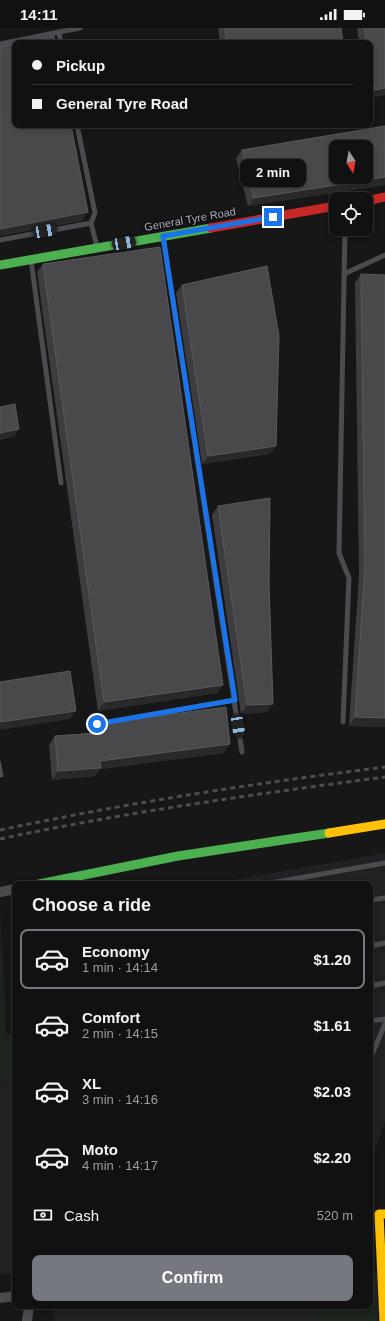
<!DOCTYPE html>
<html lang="en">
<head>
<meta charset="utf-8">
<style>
	body { margin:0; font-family:Arial,sans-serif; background:#1a1a1a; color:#f1f3f6; height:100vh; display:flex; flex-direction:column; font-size:15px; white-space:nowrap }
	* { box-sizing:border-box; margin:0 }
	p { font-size:13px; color:#9c9d9f }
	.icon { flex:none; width:22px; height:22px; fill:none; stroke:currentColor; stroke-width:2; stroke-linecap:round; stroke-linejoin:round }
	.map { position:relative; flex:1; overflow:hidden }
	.details { position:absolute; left:12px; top:853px; width:361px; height:428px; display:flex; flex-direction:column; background:#111; border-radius:8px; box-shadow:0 2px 6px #0003,0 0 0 1px #303131 }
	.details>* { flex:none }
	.guide { position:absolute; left:12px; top:12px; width:361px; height:88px; border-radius:8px; box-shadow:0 2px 6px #0003,0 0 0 1px #303131; display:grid; align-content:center; height:88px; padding:0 20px; background:#111 }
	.needle { width:26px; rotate:169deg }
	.tools { position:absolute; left:329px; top:112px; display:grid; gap:8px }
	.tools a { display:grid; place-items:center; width:44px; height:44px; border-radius:8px; background:#111; box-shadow:0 2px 6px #0003,0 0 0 1px #303131; font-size:20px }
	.end { position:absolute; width:18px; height:18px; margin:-9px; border:5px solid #1a73e8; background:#fff; box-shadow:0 0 0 2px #fff }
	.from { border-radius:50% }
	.bubble { position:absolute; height:28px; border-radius:8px; background:#111; box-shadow:0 2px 6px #0003,0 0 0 1px #303131; font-size:13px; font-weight:700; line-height:28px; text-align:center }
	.car { position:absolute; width:12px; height:24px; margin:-12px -6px; border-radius:5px; box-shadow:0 0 3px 1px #0007; background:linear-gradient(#222 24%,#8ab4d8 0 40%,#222 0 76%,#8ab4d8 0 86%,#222 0) }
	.guide b { display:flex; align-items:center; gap:14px; height:38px; font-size:15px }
	.guide b+b { border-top:1px solid #303131 }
	.guide i { width:10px; height:10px; background:#f1f3f6 }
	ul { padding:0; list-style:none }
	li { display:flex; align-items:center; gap:12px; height:60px; margin:0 8px 6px; padding:0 12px; border:2px solid transparent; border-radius:8px }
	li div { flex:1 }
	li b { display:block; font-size:15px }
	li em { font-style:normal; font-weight:700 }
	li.on { border-color:#757880 }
	li>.icon { width:36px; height:36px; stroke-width:1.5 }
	h2 { padding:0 20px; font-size:18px; line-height:48px }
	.pay { display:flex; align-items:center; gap:10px; height:44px; padding:0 20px; font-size:15px }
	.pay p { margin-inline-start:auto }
	.button { display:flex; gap:8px; margin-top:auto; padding:8px 20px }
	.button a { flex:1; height:46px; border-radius:8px; background:#757880; color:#fff; font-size:16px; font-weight:700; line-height:46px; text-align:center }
	.status { display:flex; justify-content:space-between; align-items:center; height:28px; padding:0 20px; background:#111; direction:ltr }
	.status svg { height:11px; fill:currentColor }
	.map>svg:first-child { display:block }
	.built { fill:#212123 }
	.green { fill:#1d241e }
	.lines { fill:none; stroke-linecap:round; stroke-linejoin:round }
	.lane { stroke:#4b4c50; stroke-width:5 }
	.street { stroke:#4b4c50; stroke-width:10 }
	.fast { stroke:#4caf50; stroke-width:9 }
	.slow { stroke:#ffc107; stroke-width:9 }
	.jam { stroke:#c62828; stroke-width:9 }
	.rail { stroke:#4b4c4f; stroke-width:3; stroke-dasharray:5 4; stroke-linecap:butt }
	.wall { fill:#3d3d3f }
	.shaded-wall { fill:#29292a }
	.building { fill:#49494c; stroke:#58595d; fill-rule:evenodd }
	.route { stroke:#1a73e8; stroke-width:5 }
	.labels { text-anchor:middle; stroke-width:3.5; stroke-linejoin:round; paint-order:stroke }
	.street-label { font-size:11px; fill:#a8adb8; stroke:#111113 }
</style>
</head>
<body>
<div class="status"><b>14:11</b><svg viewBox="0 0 49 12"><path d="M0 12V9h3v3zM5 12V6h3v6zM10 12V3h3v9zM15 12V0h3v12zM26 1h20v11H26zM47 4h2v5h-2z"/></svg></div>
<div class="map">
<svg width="385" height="1293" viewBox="0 0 385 1293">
	<rect width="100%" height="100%" fill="#171717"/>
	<path class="built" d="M385 825V1094L370 1134V856H211Z
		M15 1051V1244L0 1247V1053Z
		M55 1278H316L311 1293H53Z"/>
	<path class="green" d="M0 882 6 1006H15V1051L0 1053Z
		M370 1244 377 1245 378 1293H311L316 1278H370Z"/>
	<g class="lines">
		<path class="lane" d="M59 4 80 0
			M0 16 59 4 61 15
			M77 97 95 185 91 195 97 219
			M163 209 242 724
			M0 212 91 195
			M31 232 61 455
			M344 246 385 227
			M343 694 349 550 339 525 345 201
			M97 696 235 672
			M265 856 385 835
			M370 872 385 870
			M370 918 385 915
			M370 958 385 955
			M370 993 385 991
			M370 1031 385 996"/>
		<path class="street" d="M0 864 15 861
			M0 1270 15 1268
			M27 1293 29 1278"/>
		<path class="fast" d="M0 237 211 200
			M39 856 178 828 329 805"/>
		<path class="slow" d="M329 805 385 796
			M384 1293 379 1186H385"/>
		<path class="jam" d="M366 173 385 169
			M211 200 336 178"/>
		<path class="rail" d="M0 802C127 775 256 755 385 739
			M0 811C127 784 256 766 385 749"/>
	</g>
	<path class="wall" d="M218 0H341L343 15H220Z
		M357 0H385V67L370 70V15H359Z
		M385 98V157L248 178 236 130 242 122Z
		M43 236 223 657 217 665 98 683 37 244Z
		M361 246 385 699 349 698 359 547 355 255Z
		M182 257 270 426 202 436 176 265Z
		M218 478 269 556 273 676 267 684 241 686 212 487Z
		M97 696 224 725 100 741 95 748 52 752 49 717 55 708 91 705Z"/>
	<path class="shaded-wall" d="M385 60V67L370 70V68L375 62Z
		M385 149V157L248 178 254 170Z
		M88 184 82 193 0 208V201Z
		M19 401 14 409 0 412V405Z
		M276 418 270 426 202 436 208 428Z
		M223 657 217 665 98 683 104 674Z
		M273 676 267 684 241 686 247 677Z
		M76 683 70 691 0 702V694Z
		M355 689 385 690V699L349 698Z
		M230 716 224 725 100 741 95 748 52 752 58 743 100 733Z"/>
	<path class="building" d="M225 0H341L343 15H227Z
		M364 0H385V60L375 62 370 35V15H367Z
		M54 8 55 15H20Z
		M15 16V97H71L88 184 0 201V19Z
		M385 98V149L254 170 242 122ZM336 119H366V149H336Z
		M160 219 223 657 104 674 43 236Z
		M267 238 279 308 276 418 208 428 182 257Z
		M361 246 385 247V690L355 689 365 539Z
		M15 376 19 401 0 405V379Z
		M270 470 269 556 273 676 247 677 218 478Z
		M70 643 76 683 0 694V654Z
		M226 679 230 716 100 733 101 740 58 743 55 708 98 705 97 696Z
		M0 733 3 748 0 749Z"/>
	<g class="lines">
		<path class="route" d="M97 696 235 672 163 208 273 189"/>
	</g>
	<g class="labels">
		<g class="street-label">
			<text transform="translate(190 191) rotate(-10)" y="4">General Tyre Road</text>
		</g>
	</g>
</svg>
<div class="tools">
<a><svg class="needle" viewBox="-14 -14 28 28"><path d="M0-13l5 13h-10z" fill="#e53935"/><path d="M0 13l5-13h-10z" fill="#9c9d9f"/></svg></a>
<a><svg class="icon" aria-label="locate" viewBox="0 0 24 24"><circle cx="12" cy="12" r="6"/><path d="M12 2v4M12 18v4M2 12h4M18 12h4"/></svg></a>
</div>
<i class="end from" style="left:97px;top:696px"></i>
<i class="end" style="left:273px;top:189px"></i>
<div class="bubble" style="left:240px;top:131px;width:66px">2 min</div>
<i class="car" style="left:45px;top:203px;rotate:80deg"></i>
<i class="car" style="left:124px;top:215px;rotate:80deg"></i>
<i class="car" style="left:238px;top:698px;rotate:171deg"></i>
<div class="guide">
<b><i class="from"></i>Pickup</b>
<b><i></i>General Tyre Road</b>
</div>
<section class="details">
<h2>Choose a ride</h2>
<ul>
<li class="on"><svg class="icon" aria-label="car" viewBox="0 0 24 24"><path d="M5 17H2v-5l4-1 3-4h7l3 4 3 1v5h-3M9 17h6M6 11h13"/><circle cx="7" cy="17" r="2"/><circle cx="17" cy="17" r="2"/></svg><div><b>Economy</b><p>1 min · 14:14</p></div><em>$1.20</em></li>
<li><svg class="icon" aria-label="car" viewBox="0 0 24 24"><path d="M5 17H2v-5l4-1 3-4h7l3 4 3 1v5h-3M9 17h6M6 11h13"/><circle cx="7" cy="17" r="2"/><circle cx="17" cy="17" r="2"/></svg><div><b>Comfort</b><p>2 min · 14:15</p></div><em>$1.61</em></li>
<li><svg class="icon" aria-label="car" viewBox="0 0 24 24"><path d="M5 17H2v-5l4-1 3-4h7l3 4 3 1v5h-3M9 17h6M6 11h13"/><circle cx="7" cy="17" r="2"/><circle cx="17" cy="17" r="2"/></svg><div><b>XL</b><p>3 min · 14:16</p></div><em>$2.03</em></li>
<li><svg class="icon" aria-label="car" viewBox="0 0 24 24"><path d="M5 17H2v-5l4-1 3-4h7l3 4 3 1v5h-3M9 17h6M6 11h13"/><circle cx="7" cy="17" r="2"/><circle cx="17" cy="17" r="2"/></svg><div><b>Moto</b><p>4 min · 14:17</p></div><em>$2.20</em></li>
</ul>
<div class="pay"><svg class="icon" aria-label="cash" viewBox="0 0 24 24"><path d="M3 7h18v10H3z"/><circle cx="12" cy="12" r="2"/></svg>Cash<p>520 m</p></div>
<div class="button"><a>Confirm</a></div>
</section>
</div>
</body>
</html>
